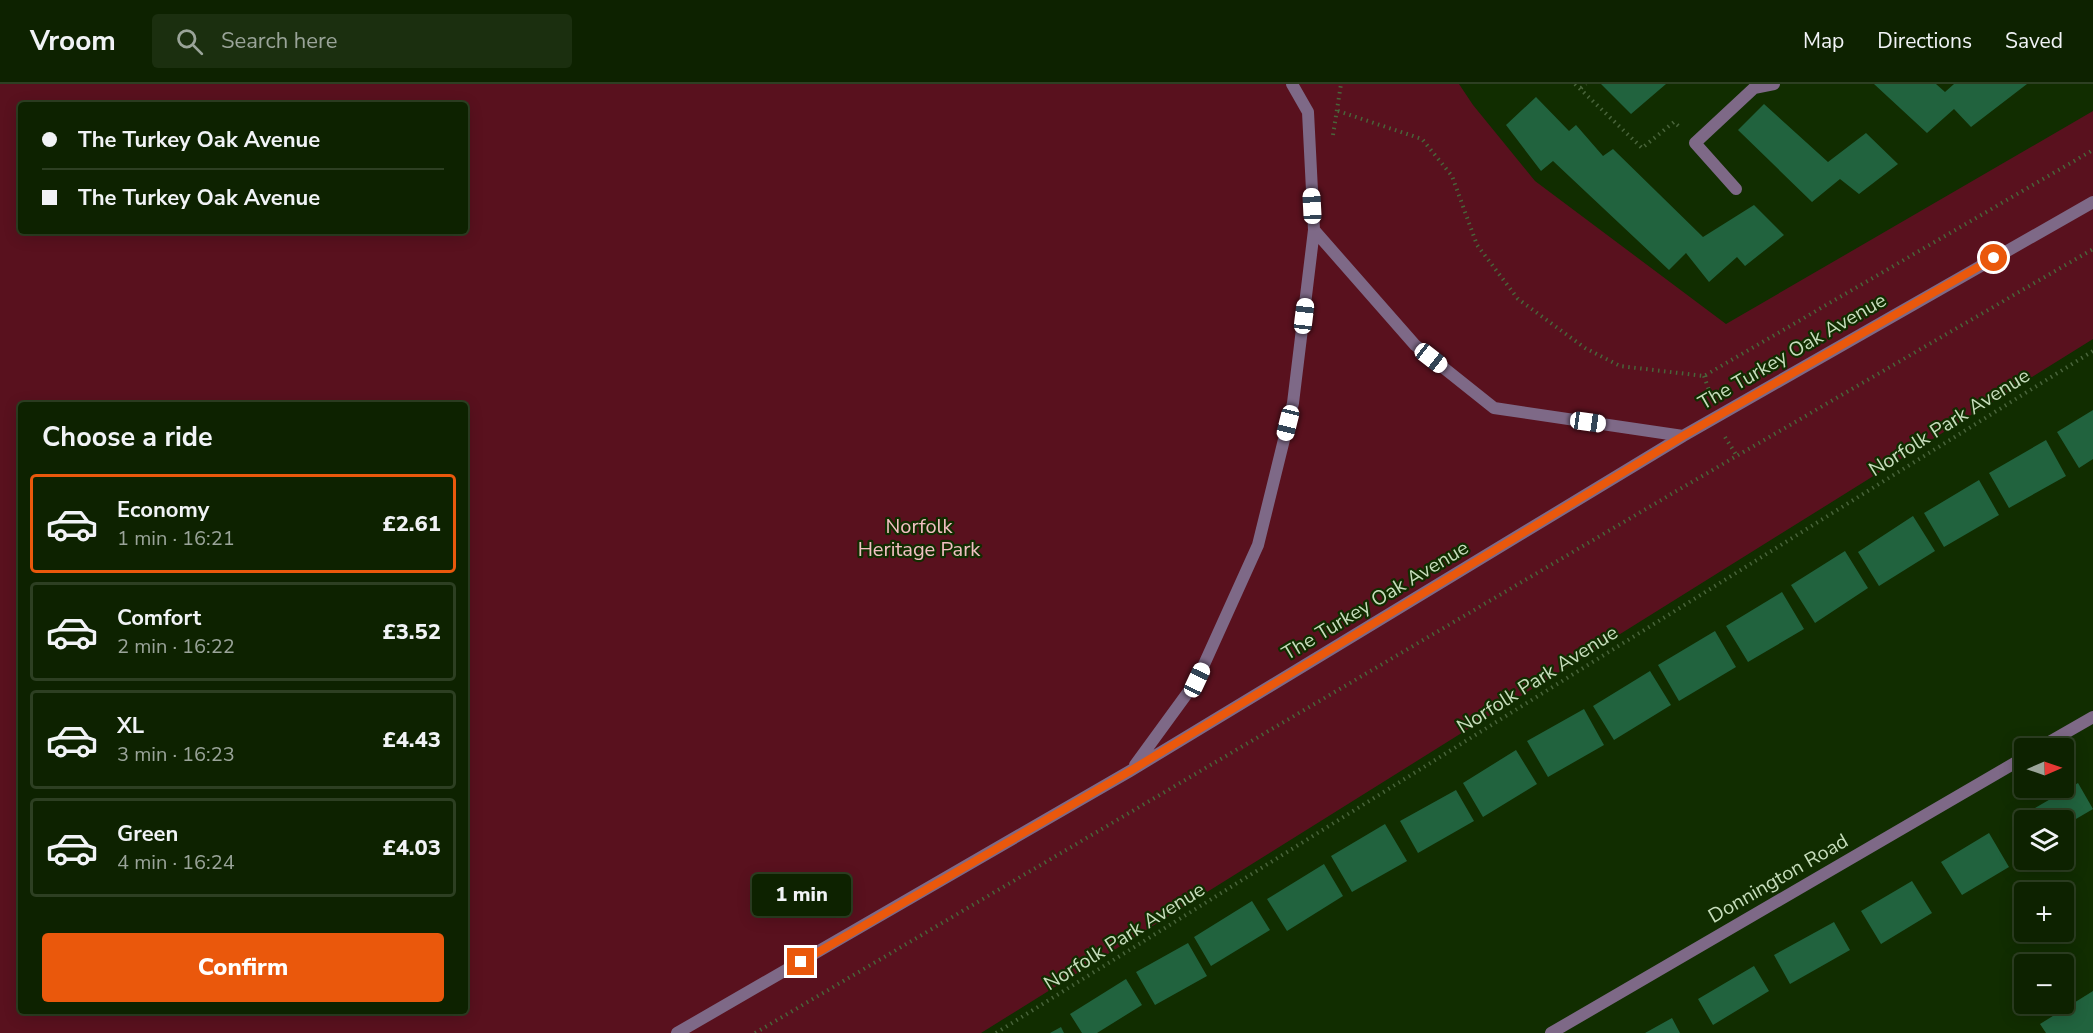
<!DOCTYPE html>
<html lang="en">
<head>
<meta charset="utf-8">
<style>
	body { margin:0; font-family:"Nunito Sans",sans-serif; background:#1b2f0f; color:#f1f3f6; height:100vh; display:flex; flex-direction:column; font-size:22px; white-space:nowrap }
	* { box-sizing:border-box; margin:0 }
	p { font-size:20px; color:#9aa499 }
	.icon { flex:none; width:33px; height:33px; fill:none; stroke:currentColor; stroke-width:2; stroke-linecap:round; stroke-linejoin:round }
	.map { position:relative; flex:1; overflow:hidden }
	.sheet { position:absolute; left:18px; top:318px; width:450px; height:612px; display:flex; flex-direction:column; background:#0d2200; border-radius:6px; box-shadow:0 3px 15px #0003,0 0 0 2px #2d3f22 }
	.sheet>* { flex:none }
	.top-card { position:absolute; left:18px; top:18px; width:450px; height:132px; border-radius:6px; box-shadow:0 3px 15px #0003,0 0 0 2px #2d3f22; display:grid; align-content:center; height:132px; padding:0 24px; background:#0d2200 }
	.needle { width:39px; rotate:88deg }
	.tools { position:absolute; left:2014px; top:654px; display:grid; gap:12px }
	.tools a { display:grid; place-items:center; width:60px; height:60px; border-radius:6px; background:#0d2200; box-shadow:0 3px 15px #0003,0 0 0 2px #2d3f22; font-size:30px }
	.end { position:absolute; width:27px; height:27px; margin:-14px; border:8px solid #ea580c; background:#fff; box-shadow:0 0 0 3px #fff }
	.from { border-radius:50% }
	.bubble { position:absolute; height:42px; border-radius:6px; background:#0d2200; box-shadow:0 3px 15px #0003,0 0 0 2px #2d3f22; font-size:20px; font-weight:800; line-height:42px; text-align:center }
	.car { position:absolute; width:18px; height:36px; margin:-18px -9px; border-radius:8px; box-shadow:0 0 4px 2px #0007; background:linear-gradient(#fff 24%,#345 0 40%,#fff 0 76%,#345 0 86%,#fff 0) }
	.top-card b { display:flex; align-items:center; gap:21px; height:57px; font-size:22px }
	.top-card b+b { border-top:2px solid #2d3f22 }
	.top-card i { width:15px; height:15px; background:#f1f3f6 }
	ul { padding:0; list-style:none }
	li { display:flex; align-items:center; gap:18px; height:99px; margin:0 12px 9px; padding:0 12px; border:3px solid #2d3f22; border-radius:6px }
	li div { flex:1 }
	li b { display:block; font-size:22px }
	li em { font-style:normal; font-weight:800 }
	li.current { border-color:#ea580c }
	li>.icon { width:54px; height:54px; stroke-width:1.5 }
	h2 { padding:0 24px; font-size:27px; line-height:72px }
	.action { display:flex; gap:12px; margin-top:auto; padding:12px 24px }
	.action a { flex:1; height:69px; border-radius:6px; background:#ea580c; color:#fff; font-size:24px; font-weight:800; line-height:69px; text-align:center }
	header { display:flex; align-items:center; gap:36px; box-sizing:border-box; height:84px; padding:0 30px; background:#0d2200; border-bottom:2px solid #2d3f22 }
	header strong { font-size:28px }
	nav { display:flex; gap:33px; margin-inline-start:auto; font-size:21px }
	.search { width:420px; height:54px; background:#1b2f0f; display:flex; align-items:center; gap:15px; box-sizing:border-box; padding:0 21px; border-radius:6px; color:#9aa499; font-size:22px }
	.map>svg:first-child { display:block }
	.green { fill:#59111e; fill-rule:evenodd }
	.building { fill:#21633e }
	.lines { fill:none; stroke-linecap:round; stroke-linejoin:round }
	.path { stroke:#49643a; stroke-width:4; stroke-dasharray:1.5 4.5; stroke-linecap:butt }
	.service { stroke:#7e6987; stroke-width:12 }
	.minor { stroke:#7e6987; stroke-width:12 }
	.route { stroke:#ea580c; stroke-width:8 }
	.labels { text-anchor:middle; stroke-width:4.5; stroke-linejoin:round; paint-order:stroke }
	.street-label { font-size:20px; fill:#c6ddbb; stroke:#112d00 }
	.park-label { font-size:20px; fill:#f2c0c3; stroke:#112d00 }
</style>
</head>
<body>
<header>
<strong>Vroom</strong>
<div class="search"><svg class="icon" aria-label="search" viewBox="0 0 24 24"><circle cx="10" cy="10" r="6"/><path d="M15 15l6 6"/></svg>Search here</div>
<nav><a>Map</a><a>Directions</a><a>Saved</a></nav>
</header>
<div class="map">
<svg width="2093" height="949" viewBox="0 0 2093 949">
	<rect width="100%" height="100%" fill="#112d00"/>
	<path class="green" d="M0 0H1459L1473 21 1535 97 1726 240 2093 27V255L981 949H0ZM21 21H465V147H21ZM21 321H465V927H21Z"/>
	<path class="building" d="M1601 0H1666L1631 30Z
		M1874 0H1936L1945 8 1954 0H2027L1971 43 1954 25 1927 49Z
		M1536 13 1569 47 1576 41 1603 72 1613 65 1703 153 1754 121 1784 151 1745 182 1737 173 1709 198 1686 169 1669 186 1553 77 1541 87 1506 41Z
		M1764 20 1828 78 1866 49 1898 80 1859 110 1840 95 1812 118 1738 46Z
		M2093 326V375L2079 384 2057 348Z
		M2046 356 2066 392 2009 424 1989 389Z
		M1979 396 1999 431 1944 463 1924 429Z
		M1913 432 1935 467 1879 502 1858 468Z
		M1845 467 1868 504 1815 539 1791 501Z
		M1782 508 1804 545 1748 578 1726 542Z
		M1715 547 1736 583 1679 617 1658 581Z
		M1650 587 1671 621 1614 656 1593 622Z
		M1584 625 1604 661 1548 693 1527 657Z
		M1516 666 1537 700 1483 733 1463 699Z
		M2078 699 2093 725 2064 742V736H2025V746L2018 734Z
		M1456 706 1474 737 1418 769 1400 737Z
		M1385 740 1407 777 1352 808 1331 772Z
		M1989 749 2009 783 1962 811 1941 778Z
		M1324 780 1343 812 1287 847 1267 815Z
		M1912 797 1932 829 1881 860 1861 827Z
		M1252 817 1270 846 1211 882 1194 853Z
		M1834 838 1850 866 1790 900 1774 871Z
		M1188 859 1207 892 1155 921 1136 888Z
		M1754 882 1769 907 1713 941 1698 915Z
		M1126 895 1142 921 1097 949H1082L1070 930Z
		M2093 907V949H2046L2040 940Z
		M1672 934 1680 949H1645Z
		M1061 943 1064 949H1050Z"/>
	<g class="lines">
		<path class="path" d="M1575 0 1642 64 1674 38 1681 44
			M1581 4 1586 0
			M1338 27 1422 55 1452 92 1477 161 1518 215 1585 264 1620 282 1704 292 2093 66
			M1333 51 1341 0
			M1704 292 1711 312
			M1725 353 1737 372
			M755 949 1685 402 2093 165
			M996 949 2093 267"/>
		<path class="service" d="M1736 105 1695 59 1754 4 1774 0
			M1314 146 1415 261 1494 324 1683 352
			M1135 681 1197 596 1258 461 1293 319 1314 146 1308 28 1292 0
			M677 949 1130 687 1683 352 2093 118"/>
		<path class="minor" d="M2039 664 2093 633
			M1551 949 2025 673"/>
	</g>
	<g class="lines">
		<path class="route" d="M801 878 1130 687 1683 352 1994 174"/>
	</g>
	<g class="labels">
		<g class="street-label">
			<text transform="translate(1792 267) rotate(-30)" y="7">The Turkey Oak Avenue</text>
			<text transform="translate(1949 338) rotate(-32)" y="7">Norfolk Park Avenue</text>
			<text transform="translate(1375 516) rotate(-31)" y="7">The Turkey Oak Avenue</text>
			<text transform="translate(1537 595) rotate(-32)" y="7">Norfolk Park Avenue</text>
			<text transform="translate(1778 794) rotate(-30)" y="7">Donnington Road</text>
			<text transform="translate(1124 852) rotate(-32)" y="7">Norfolk Park Avenue</text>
		</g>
		<g class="park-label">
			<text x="919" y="449">Norfolk<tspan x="919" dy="23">Heritage Park</tspan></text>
		</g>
	</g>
</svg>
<div class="tools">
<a><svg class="needle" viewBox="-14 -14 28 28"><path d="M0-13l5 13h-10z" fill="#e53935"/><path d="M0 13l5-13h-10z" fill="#9aa499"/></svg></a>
<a><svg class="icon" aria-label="layers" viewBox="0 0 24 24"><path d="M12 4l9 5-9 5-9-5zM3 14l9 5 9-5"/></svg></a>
<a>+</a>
<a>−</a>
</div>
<i class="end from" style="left:1994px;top:174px"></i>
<i class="end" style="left:801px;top:878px"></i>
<div class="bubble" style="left:752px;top:790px;width:99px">1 min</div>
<i class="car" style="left:1312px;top:122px;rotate:357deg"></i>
<i class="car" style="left:1304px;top:232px;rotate:7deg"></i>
<i class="car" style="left:1431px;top:274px;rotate:128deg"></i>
<i class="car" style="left:1588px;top:338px;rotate:98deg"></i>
<i class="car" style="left:1288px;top:339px;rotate:194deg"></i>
<i class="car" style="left:1197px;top:596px;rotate:25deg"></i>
<div class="top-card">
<b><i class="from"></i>The Turkey Oak Avenue</b>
<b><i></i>The Turkey Oak Avenue</b>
</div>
<section class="sheet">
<h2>Choose a ride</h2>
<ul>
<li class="current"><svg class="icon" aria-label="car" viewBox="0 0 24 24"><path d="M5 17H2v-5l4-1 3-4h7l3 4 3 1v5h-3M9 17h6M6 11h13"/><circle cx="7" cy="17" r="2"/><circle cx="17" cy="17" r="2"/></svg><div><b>Economy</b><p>1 min · 16:21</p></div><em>£2.61</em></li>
<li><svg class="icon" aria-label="car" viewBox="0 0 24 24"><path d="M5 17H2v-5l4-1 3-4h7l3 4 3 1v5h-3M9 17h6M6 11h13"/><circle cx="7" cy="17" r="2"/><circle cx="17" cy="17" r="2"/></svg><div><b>Comfort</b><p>2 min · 16:22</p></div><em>£3.52</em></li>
<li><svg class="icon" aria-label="car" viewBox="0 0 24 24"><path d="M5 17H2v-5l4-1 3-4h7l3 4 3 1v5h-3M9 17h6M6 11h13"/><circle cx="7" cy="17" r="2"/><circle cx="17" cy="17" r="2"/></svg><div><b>XL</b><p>3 min · 16:23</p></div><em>£4.43</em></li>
<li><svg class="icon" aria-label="car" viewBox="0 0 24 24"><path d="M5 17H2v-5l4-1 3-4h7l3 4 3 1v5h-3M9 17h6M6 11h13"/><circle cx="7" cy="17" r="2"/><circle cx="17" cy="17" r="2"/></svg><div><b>Green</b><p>4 min · 16:24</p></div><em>£4.03</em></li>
</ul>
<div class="action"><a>Confirm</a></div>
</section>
</div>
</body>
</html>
